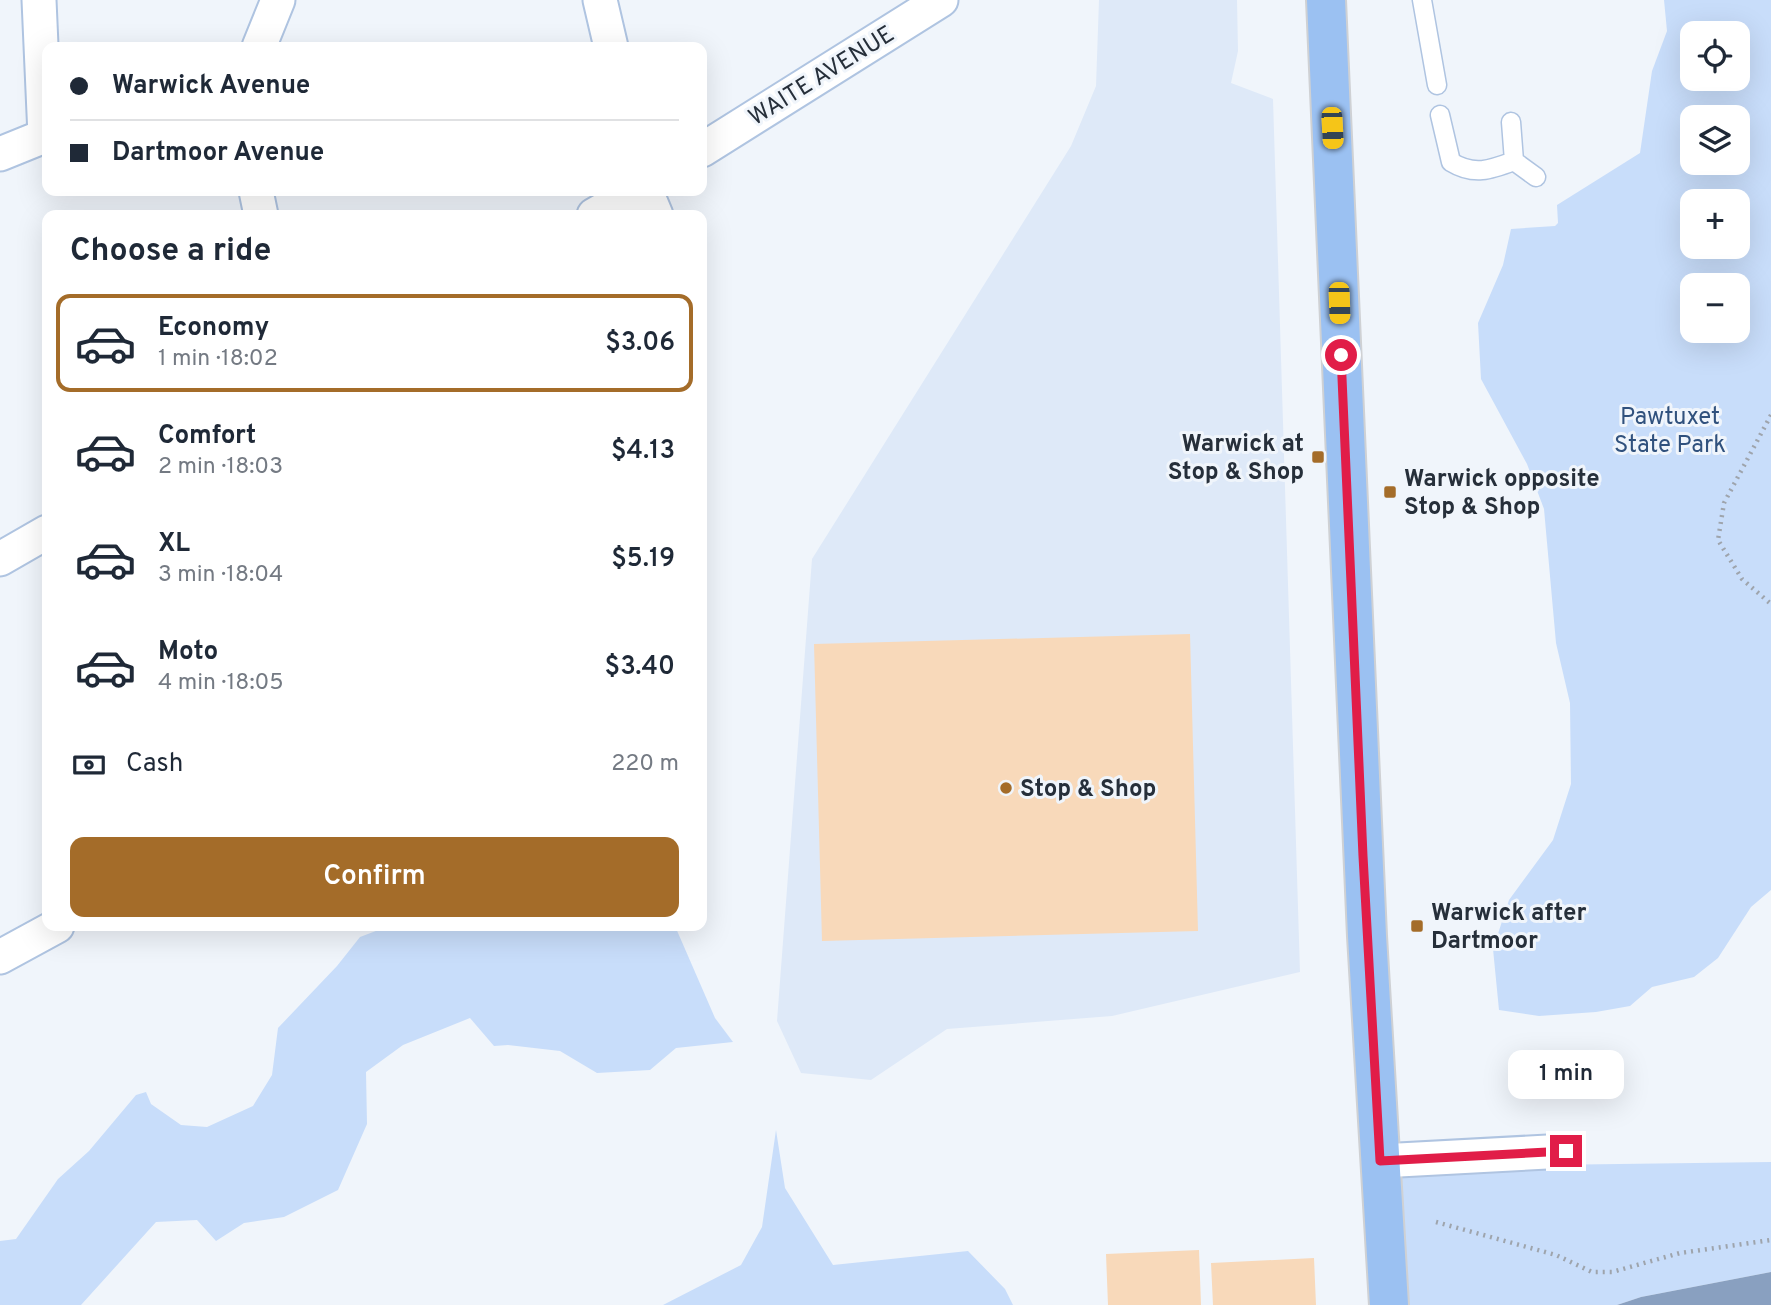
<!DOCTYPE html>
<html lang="en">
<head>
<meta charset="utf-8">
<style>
	body { margin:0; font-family:Overpass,sans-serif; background:#f6f6f7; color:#1f2937; height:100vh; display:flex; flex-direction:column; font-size:26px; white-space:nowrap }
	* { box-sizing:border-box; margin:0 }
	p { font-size:23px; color:#747a83 }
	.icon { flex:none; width:38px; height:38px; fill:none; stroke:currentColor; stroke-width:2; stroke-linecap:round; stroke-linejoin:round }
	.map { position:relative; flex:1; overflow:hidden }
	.side { position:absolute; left:42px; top:210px; width:665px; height:721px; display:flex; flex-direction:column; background:#fff; border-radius:14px; box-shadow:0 7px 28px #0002 }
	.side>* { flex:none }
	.guide { position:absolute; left:42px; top:42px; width:665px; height:154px; border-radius:14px; box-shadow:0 7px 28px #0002; display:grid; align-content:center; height:154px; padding:0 28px; background:#fff }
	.fabs { position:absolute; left:1680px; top:21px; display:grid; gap:14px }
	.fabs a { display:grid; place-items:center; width:70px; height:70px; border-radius:14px; background:#fff; box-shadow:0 7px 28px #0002; font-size:35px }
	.end { position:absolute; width:32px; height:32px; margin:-16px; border:9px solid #e11d48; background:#fff; box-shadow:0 0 0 4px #fff }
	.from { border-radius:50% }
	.bubble { position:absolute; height:49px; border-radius:14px; background:#fff; box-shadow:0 7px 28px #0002; font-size:23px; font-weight:600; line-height:49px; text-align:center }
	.car { position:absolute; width:21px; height:42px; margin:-21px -10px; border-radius:9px; box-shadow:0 0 5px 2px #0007; background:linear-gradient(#f5c518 24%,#345 0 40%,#f5c518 0 76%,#345 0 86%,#f5c518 0) }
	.guide b { display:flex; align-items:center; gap:24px; height:66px; font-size:26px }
	.guide b+b { border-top:2px solid #e0e1e3 }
	.guide i { width:18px; height:18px; background:#1f2937 }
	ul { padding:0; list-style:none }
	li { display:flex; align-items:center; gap:21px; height:98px; margin:0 14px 10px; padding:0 14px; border:4px solid transparent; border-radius:14px }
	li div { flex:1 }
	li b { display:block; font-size:26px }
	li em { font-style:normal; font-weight:600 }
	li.active { border-color:#a46c29 }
	li>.icon { width:63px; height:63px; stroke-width:1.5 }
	h2 { padding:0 28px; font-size:32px; line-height:84px }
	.pay { display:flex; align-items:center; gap:18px; height:77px; padding:0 28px; font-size:26px }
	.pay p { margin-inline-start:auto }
	.action { display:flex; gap:14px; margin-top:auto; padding:14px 28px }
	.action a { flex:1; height:80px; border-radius:14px; background:#a46c29; color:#fff; font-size:28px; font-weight:600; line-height:80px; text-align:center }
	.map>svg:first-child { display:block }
	.built { fill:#dee9f8 }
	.green { fill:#c8ddfa; fill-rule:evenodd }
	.water { fill:#89a0c0 }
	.building { fill:#f8d9ba }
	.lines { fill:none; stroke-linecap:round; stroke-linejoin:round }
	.lane-casing { stroke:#afc4e1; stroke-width:21 }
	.street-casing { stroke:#afc4e1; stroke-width:37 }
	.primary-casing { stroke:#cfd1d4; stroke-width:42 }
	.path { stroke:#9ea4ac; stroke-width:4.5; stroke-dasharray:2 5; stroke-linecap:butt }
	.lane { stroke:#fff; stroke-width:18 }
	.street { stroke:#fff; stroke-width:33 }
	.primary { stroke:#9bc1f2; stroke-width:38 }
	.route { stroke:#e11d48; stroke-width:9 }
	.poi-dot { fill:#a46c29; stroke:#f0f5fb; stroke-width:2.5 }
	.labels { text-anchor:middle; stroke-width:6; stroke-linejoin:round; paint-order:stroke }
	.street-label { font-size:24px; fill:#262f3a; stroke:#f0f5fb }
	.park-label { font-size:24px; fill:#30517d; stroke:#f0f5fb }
	.poi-label { font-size:24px; font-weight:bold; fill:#262f3a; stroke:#f0f5fb; text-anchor:start }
</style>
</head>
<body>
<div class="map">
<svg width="1771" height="1305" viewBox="0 0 1771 1305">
	<rect width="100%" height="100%" fill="#f0f5fb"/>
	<path class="built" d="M1099 0H1237L1238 51 1231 83 1273 99 1300 972 1112 1016 947 1029 871 1080 801 1073 777 1021 812 559 1071 146 1096 86Z"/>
	<path class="green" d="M1664 0H1771V890L1751 907 1718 958 1694 977 1652 987 1630 1006 1596 1012 1539 1016 1499 1010 1493 949 1509 900 1553 840 1571 784 1570 703 1556 643 1544 509 1527 464 1481 379 1478 323 1503 265 1511 229 1555 226 1558 223 1557 205 1640 153 1652 71 1667 31ZM1692 33H1738V79H1692ZM1692 117H1738V163H1692ZM1692 201H1738V247H1692ZM1692 285H1738V331H1692Z
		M389 926H675L715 1018 733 1042 676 1048 650 1070 597 1073 560 1051 508 1045 494 1046 470 1018 403 1045 366 1072 367 1124 338 1190 284 1217 244 1223 216 1241 197 1220 156 1222 81 1305H0V1241L16 1239 58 1179 89 1151 136 1095 146 1092 151 1104 181 1125 207 1127 253 1106 272 1075 278 1028 337 966 360 937Z
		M776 1130 785 1188 833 1265 968 1251 1005 1289 1013 1305H663L741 1265 762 1227Z
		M1771 1162V1272L1641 1297 1617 1305H1390L1387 1167Z"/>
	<path class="water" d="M1771 1272V1305H1617L1641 1297Z"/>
	<path class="building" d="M1190 634 1198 931 822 941 814 644Z
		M1199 1250 1201 1305H1108L1106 1254Z
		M1314 1258 1316 1305H1213L1211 1263Z"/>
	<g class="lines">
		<defs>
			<path id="lane" d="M1422 0 1437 85
				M1440 115 1451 162C1474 176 1490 170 1514 161
				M1511 122 1514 161
				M1514 161 1536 177"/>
			<path id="street" d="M39 0 45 136
				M600 0 611 47
				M259 47 278 0
				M702 150 941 0
				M0 154 47 135
				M256 191 261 215
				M646 191 656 215
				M594 215 636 191
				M0 559 47 532
				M0 957 57 926
				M1380 1161 1566 1151"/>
			<path id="primary" d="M1326 0 1367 936 1389 1305"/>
		</defs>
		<use href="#lane" class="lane-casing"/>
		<use href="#street" class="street-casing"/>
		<use href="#primary" class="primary-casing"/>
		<path class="path" d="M1771 415 1724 503 1718 540 1742 579 1771 604
			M1436 1222 1556 1255 1592 1272H1612L1680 1253 1771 1240"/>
		<use href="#lane" class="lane"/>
		<use href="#street" class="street"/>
		<use href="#primary" class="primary"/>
	</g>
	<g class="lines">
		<path class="route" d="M1341 355 1363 856 1380 1161 1566 1151"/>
	</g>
	<g class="poi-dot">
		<rect x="1311" y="450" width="14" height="14" rx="3.5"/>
		<rect x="1383" y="485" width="14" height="14" rx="3.5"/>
		<circle cx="1006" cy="788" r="7"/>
		<rect x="1410" y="919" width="14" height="14" rx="3.5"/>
	</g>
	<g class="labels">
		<g class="street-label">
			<text transform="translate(821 75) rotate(-32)" y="8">WAITE AVENUE</text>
		</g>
		<g class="park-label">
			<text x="1670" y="424">Pawtuxet<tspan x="1670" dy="28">State Park</tspan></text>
		</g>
		<g class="poi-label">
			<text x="1304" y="451" text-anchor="end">Warwick at<tspan x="1304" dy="28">Stop &amp; Shop</tspan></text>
			<text x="1404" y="486">Warwick opposite<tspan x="1404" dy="28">Stop &amp; Shop</tspan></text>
			<text x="1020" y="796">Stop &amp; Shop</text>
			<text x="1431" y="920">Warwick after<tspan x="1431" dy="28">Dartmoor</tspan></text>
		</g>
	</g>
</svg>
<div class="fabs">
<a><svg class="icon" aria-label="locate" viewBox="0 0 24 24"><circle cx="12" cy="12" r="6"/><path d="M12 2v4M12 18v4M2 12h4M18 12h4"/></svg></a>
<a><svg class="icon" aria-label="layers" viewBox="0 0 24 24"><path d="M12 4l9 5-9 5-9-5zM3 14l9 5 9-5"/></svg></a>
<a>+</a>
<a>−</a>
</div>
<i class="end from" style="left:1341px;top:355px"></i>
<i class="end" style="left:1566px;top:1151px"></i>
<div class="bubble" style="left:1508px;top:1050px;width:116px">1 min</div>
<i class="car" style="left:1332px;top:128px;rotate:177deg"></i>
<i class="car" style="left:1339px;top:303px;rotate:178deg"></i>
<div class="guide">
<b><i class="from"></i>Warwick Avenue</b>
<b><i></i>Dartmoor Avenue</b>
</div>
<section class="side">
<h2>Choose a ride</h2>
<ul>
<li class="active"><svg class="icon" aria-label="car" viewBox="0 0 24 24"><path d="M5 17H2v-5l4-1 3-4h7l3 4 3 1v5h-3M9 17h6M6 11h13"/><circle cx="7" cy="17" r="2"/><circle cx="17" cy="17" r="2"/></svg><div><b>Economy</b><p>1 min · 18:02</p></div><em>$3.06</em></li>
<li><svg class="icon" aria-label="car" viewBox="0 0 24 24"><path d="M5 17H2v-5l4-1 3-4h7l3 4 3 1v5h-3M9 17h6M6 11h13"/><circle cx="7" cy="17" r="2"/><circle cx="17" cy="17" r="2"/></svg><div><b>Comfort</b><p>2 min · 18:03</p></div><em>$4.13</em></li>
<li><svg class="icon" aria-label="car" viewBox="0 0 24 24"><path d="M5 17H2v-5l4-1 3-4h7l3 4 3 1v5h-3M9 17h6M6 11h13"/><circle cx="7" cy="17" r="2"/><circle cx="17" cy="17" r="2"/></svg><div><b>XL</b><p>3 min · 18:04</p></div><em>$5.19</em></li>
<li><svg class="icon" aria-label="car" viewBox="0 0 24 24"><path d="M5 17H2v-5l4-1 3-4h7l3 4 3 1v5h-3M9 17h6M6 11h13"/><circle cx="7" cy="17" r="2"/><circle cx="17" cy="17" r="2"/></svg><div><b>Moto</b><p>4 min · 18:05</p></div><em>$3.40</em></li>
</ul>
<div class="pay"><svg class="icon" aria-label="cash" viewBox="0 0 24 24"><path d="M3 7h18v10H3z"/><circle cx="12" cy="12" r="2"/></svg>Cash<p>220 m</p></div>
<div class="action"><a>Confirm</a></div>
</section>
</div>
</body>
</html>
